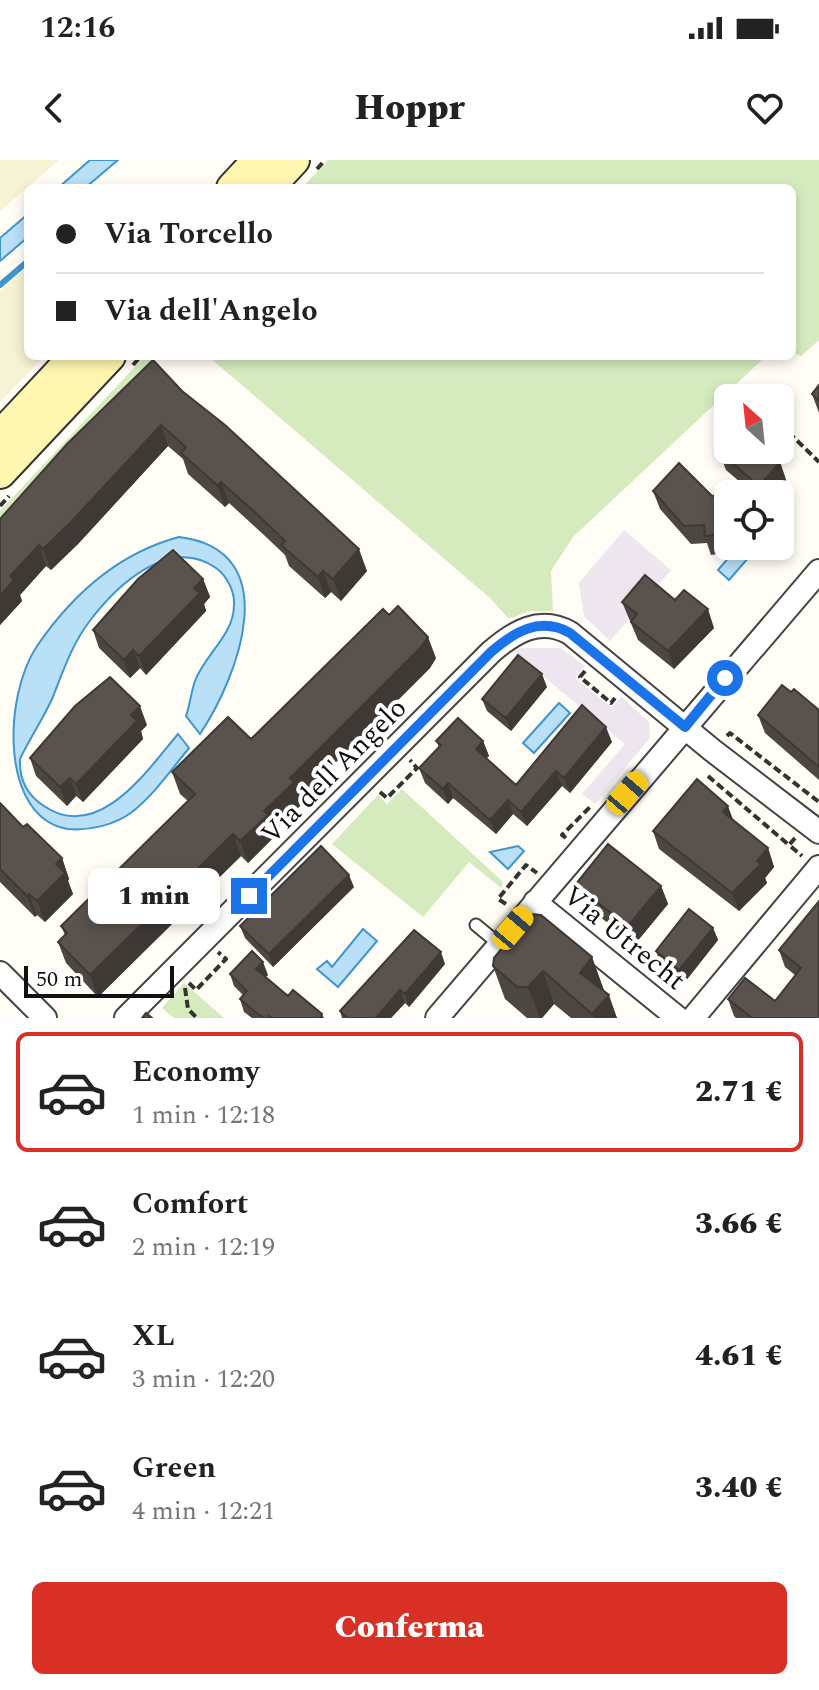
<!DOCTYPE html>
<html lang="it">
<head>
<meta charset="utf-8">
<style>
	body { margin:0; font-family:Spectral,serif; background:#f2f2f2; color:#222; height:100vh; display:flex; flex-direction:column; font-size:30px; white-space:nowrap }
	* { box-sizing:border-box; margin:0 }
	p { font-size:26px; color:#767676 }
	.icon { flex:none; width:44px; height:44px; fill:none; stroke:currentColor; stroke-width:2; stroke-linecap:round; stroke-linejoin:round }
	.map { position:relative; height:858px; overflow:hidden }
	.drawer { display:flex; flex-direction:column; background:#fff; flex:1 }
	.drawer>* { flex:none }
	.top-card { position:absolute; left:24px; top:24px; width:772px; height:176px; border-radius:12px; box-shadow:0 4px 12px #0003; display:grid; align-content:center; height:176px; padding:0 32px; background:#fff }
	.needle { width:52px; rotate:333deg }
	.controls { position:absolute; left:714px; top:224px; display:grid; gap:16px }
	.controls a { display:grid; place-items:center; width:80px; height:80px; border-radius:12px; background:#fff; box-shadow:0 4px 12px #0003; font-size:40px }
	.scale { position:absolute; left:24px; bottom:20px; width:150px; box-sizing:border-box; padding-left:8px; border:4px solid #111; border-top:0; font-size:22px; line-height:28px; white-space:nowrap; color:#111; -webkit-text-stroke:6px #fff; paint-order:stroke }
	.end { position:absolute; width:36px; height:36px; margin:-18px; border:10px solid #1a73e8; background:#fff; box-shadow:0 0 0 4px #fff }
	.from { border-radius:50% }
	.bubble { position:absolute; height:56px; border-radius:12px; background:#fff; box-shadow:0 4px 12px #0003; font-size:26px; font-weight:800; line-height:56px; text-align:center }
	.car { position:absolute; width:24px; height:48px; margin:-24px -12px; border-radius:10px; box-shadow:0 0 6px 2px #0007; background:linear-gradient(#f5c518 24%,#345 0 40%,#f5c518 0 76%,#345 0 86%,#f5c518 0) }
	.top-card b { display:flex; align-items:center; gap:28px; height:76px; font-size:30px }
	.top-card b+b { border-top:2px solid #e0e0e0 }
	.top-card i { width:20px; height:20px; background:#222 }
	ul { padding:14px 0 0; list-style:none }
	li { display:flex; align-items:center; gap:24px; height:120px; margin:0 16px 12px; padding:0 16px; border:4px solid transparent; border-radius:12px }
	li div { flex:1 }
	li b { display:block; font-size:30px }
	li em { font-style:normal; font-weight:800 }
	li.active { border-color:#d93025 }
	li>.icon { width:72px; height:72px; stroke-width:1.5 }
	.cta { display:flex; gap:16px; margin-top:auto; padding:16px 32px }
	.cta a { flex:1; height:92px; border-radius:12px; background:#d93025; color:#fff; font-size:32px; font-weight:800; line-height:92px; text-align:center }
	.status { display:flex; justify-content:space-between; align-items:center; height:56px; padding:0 40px; background:#fff; direction:ltr }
	.status svg { height:22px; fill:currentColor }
	header { display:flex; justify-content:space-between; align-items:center; height:104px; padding:0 32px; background:#fff; font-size:36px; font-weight:800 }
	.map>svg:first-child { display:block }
	.industrial { fill:#eee6ef }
	.farmland { fill:#f6f3d4 }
	.green { fill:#d5ebbd }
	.water { fill:#b9e0f7; stroke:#3f96cf; stroke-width:2 }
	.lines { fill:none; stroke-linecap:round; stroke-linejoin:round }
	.stream { stroke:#3f96cf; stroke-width:6 }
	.service-casing { stroke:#444; stroke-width:15 }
	.minor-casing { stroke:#444; stroke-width:26 }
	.secondary-casing { stroke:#333; stroke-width:34 }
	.path { stroke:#333; stroke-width:4; stroke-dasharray:8 4; stroke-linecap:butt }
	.service { stroke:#fff; stroke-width:11 }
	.minor { stroke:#fff; stroke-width:22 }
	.secondary { stroke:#fff6b0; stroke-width:30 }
	.wall { fill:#4d4742 }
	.shaded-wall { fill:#3f3936 }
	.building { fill:#5a524d; stroke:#3f3936; stroke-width:2 }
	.route { stroke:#1a73e8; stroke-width:10 }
	.labels { text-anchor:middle; stroke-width:8; stroke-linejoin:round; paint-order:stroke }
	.street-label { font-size:28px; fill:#111; stroke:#fff }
</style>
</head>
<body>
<div class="status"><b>12:16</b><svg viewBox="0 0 49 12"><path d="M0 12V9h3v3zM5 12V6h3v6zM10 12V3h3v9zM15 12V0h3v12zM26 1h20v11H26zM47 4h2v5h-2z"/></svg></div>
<header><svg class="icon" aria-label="back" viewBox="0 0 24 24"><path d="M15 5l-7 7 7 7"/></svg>Hoppr<svg class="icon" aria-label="heart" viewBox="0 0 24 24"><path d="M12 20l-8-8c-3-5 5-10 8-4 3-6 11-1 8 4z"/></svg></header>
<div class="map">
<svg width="819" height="858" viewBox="0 0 819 858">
	<rect width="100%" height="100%" fill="#fffdf5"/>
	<path class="industrial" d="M624 370 671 410 610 481 584 456 579 423Z
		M519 488H560L585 506 575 518 611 547 622 537 649 562 650 578 595 644 582 634 625 584 515 493Z"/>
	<path class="farmland" d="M0 0H59L0 51Z
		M28 107V196H44L0 242V131Z"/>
	<path class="green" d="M328 0H819V180L801 196 792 192V28H302Z
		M145 196H157L0 366V351Z
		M208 196H766L573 377 551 411 553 451H529L509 459 490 438Z
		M402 629 503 722 501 728 469 702 423 757 332 684 378 635 387 644Z
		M184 823 224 858H174L162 848Z"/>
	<path class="water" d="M90 0H118L85 28H58Z
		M28 54V77L0 101V78Z
		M179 377C287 390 238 517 200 574L186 556C190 545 191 532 195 521 205 494 234 475 234 445 235 432 227 416 216 408 169 375 116 426 89 462 71 486 63 512 52 539 43 559 30 578 20 599 19 619 27 635 44 646 98 683 147 611 178 574L189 588C171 610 154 635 132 652 115 665 89 671 68 669 0 658 3 537 37 486 72 435 119 393 179 377Z
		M738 387 749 397 729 420 718 410Z
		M559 543 570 553 534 593 523 583Z
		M518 686 524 691 508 709 490 692Z
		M363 769 377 781 338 827 317 809 327 801 332 807Z"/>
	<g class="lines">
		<path class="stream" d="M0 125 28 101"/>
		<defs>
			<path id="service" d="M476 765 499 784"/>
			<path id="minor" d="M535 742 678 858
				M0 813 45 858
				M126 858 491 492C514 472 540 456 570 473L712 590 819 672
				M437 858 819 411
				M693 858 819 707"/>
			<path id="secondary" d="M232 28 258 0
				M268 28 294 0
				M0 276 75 196
				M0 313 110 196"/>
		</defs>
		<use href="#service" class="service-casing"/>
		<use href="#minor" class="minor-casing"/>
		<use href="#secondary" class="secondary-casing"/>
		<path class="path" d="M317 9 325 0
			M133 205 141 196
			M780 264 819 302
			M0 346 9 336
			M585 511 580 517 611 543 615 538
			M727 576 730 573 819 642
			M708 616 789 685
			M380 632 387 638 417 608 410 600
			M566 678 562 675 591 646
			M795 678 789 685 802 696
			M506 744 498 739 526 705 537 713
			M189 823 196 830 226 799 218 792
			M185 828 188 849 197 858"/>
		<use href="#service" class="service"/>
		<use href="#minor" class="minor"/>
		<use href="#secondary" class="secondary"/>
	</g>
	<path class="wall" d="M819 225V253L812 234Z
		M182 231 367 411 341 441 331 432 325 438 289 406 285 395 265 376 229 343 225 347 188 314 183 299 168 286 78 384 51 410 46 406 20 435 22 441 0 465V359Z
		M719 292 780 302 786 320 774 334H754L726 310Z
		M653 331 712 336 728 343V386H736L731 392 711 395 707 383 691 384 660 349Z
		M203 419 210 437 204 444 206 451 146 515 140 508 130 518 99 488 93 470Z
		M675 440 714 468 674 509 638 480 622 442Z
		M436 498 430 508 300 638 302 644 274 671 275 676 248 703 241 696 98 837 66 803 58 782 65 775 61 766 188 641 180 634 172 612 251 579Z
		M547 527 511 571 487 551 482 539Z
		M791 532 819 550V620L765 573 758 555Z
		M147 565 141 571 143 579 83 642 76 636 67 646 36 616 30 598Z
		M436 581H483L489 596 486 598 516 625 612 582 570 633 562 626 527 666 513 654 496 674 453 638 448 644 425 623 419 608 439 587Z
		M0 643 23 667 62 698 69 719 68 721 73 734 45 762 37 755 35 757 0 722Z
		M733 660 768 688 774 707 765 718 767 723 739 751 659 689 653 671Z
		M575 725 661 726 668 744 635 784 582 743Z
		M354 727 273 807 245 778 240 766Z
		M819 741V858H736L734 856 728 839 775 841 795 815 785 807 779 790Z
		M713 768 718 780 684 823 660 803 656 791Z
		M592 797 603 831 617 858H571L554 844 542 858H527L505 839 493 806Z
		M445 804 409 847 405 843 391 858H342L340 851Z
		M230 814 268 815 265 817 288 836 322 854 324 858H252L244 852 240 839 243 835 234 826Z"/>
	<path class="shaded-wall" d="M161 265 168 286 78 384 51 410 43 389Z
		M780 302 786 320 774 334H762L759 326Z
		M221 322 229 343 225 347 217 325Z
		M728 370V385L724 374Z
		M39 385 46 406 20 435 22 441 0 465V436L10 416Z
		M728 386H736L731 392Z
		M359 389 367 411 341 441 333 419Z
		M323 411 331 432 325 438 318 417Z
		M203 419 210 437 204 444 206 451 146 515 139 496 194 428Z
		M708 449 714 468 674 509 668 491Z
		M428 477 436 498 430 508 300 638 302 644 274 671 275 676 248 703 240 681 290 618Z
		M133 490 140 508 130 518 124 500Z
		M542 514 547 527 511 571 506 558Z
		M140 546 147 565 141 571 143 579 83 642 76 624 131 555Z
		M606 567 612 582 570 633 564 618Z
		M483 581 489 596 481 604 476 589Z
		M556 611 562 626 527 666 521 652Z
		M70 618 76 636 67 646 60 627Z
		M448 623 453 638 448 644 443 629Z
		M508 640 513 654 496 674 490 660Z
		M728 646 735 665 723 652Z
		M233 674 241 696 98 837 90 815Z
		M768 688 774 707 765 718 767 723 739 751 732 733Z
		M62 698 69 719 68 721 73 734 45 762 37 741 56 704Z
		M349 715 354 727 273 807 269 794Z
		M661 726 668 744 635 784 628 766Z
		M29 734 37 755 35 757 27 736Z
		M713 768 718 780 684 823 679 810Z
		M441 792 445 804 409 847 405 834Z
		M592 797 604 830 592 846 580 813Z
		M263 802 268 815 260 822 256 809Z
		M543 811 554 844 542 858H540L528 827Z
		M400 830 405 843 391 858H376Z
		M609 835 617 858H594L592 854Z"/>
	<path class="building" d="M153 200 182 231 225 265 359 389 333 419 323 411 318 417 281 385 285 381 258 355 221 322 217 325 181 293 186 287 161 265 70 363 43 389 39 385 10 416 14 420 0 436V359L67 284Z
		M819 225V241L812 234Z
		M728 282V290H766L780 302 759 326 719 292Z
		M679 303 712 336 719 335 728 343V370L724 374 705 376 704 365 684 366 653 331Z
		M173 390 203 419 194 428 200 433 139 496 133 490 124 500 93 470 138 419Z
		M645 415 675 440 684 430 708 449 668 491 631 462 637 454 622 442Z
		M398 446 428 477 422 486 290 618 294 622 264 651 268 655 240 681 233 674 90 815 58 782 67 773 61 766 195 634 172 612 228 557 251 579 383 449 389 455Z
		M518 495 542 514 506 558 482 539Z
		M110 517 140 546 131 555 137 561 76 624 70 618 60 627 30 598 75 546Z
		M782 525 791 532 794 529 819 550V607L758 555Z
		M582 545 606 567 564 618 556 611 521 652 508 640 490 660 448 623 443 629 419 608 441 585 436 581 458 558 483 581 476 589 516 625Z
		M697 619 728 646 723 652 768 688 757 701 761 704 732 733 653 671Z
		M0 643 23 667 27 664 62 698 56 704 65 713 37 741 29 734 27 736 0 709Z
		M608 684 661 726 628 766 575 725Z
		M321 686 349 715 269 794 240 766Z
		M819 741V858H752L728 839 745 818 775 841 801 808 779 790Z
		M689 749 713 768 679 810 656 791Z
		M530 754 541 755 592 797 580 813 609 835 592 854 543 811 528 827H517L493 806 494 798Z
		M414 770 441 792 405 834 400 830 376 858H348L340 851Z
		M252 791 263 802 256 809 288 836 293 830 322 854 320 858H272L269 856 268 858H263L240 839 247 831 230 814Z
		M146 853 152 858H142Z"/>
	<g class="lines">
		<path class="route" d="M249 736 491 492C514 472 540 456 570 473L685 567 725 518"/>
	</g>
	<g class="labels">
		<g class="street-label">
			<text transform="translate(333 610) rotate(-45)" y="10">Via dell'Angelo</text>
			<text transform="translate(625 777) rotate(39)" y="10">Via Utrecht</text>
		</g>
	</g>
</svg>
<div class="controls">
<a><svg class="needle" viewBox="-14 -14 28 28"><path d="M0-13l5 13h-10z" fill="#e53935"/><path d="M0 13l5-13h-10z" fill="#767676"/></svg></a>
<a><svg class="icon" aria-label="locate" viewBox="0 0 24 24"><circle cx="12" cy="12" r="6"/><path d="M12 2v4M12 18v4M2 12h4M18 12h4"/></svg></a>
</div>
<div class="scale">50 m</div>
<i class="end from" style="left:725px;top:518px"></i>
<i class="end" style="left:249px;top:736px"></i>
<div class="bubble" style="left:88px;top:708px;width:132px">1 min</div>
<i class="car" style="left:627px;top:633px;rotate:41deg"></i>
<i class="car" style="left:513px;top:768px;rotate:40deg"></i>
<div class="top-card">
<b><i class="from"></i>Via Torcello</b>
<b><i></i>Via dell'Angelo</b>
</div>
</div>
<section class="drawer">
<ul>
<li class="active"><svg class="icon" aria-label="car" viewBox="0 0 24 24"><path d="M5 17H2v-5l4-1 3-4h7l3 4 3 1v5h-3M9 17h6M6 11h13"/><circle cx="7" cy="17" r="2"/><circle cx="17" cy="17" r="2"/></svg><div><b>Economy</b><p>1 min · 12:18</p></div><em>2.71 €</em></li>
<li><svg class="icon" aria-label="car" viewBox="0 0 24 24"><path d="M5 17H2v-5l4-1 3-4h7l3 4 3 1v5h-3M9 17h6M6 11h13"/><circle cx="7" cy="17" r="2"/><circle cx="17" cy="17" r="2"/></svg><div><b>Comfort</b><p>2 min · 12:19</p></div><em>3.66 €</em></li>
<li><svg class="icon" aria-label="car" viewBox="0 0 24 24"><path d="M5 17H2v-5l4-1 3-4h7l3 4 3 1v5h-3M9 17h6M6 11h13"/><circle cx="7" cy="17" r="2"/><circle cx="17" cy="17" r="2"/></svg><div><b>XL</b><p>3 min · 12:20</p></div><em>4.61 €</em></li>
<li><svg class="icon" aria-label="car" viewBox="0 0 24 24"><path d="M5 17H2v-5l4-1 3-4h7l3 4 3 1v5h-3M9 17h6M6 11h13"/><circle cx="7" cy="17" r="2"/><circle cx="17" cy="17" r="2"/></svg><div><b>Green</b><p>4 min · 12:21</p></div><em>3.40 €</em></li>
</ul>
<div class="cta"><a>Conferma</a></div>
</section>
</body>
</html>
